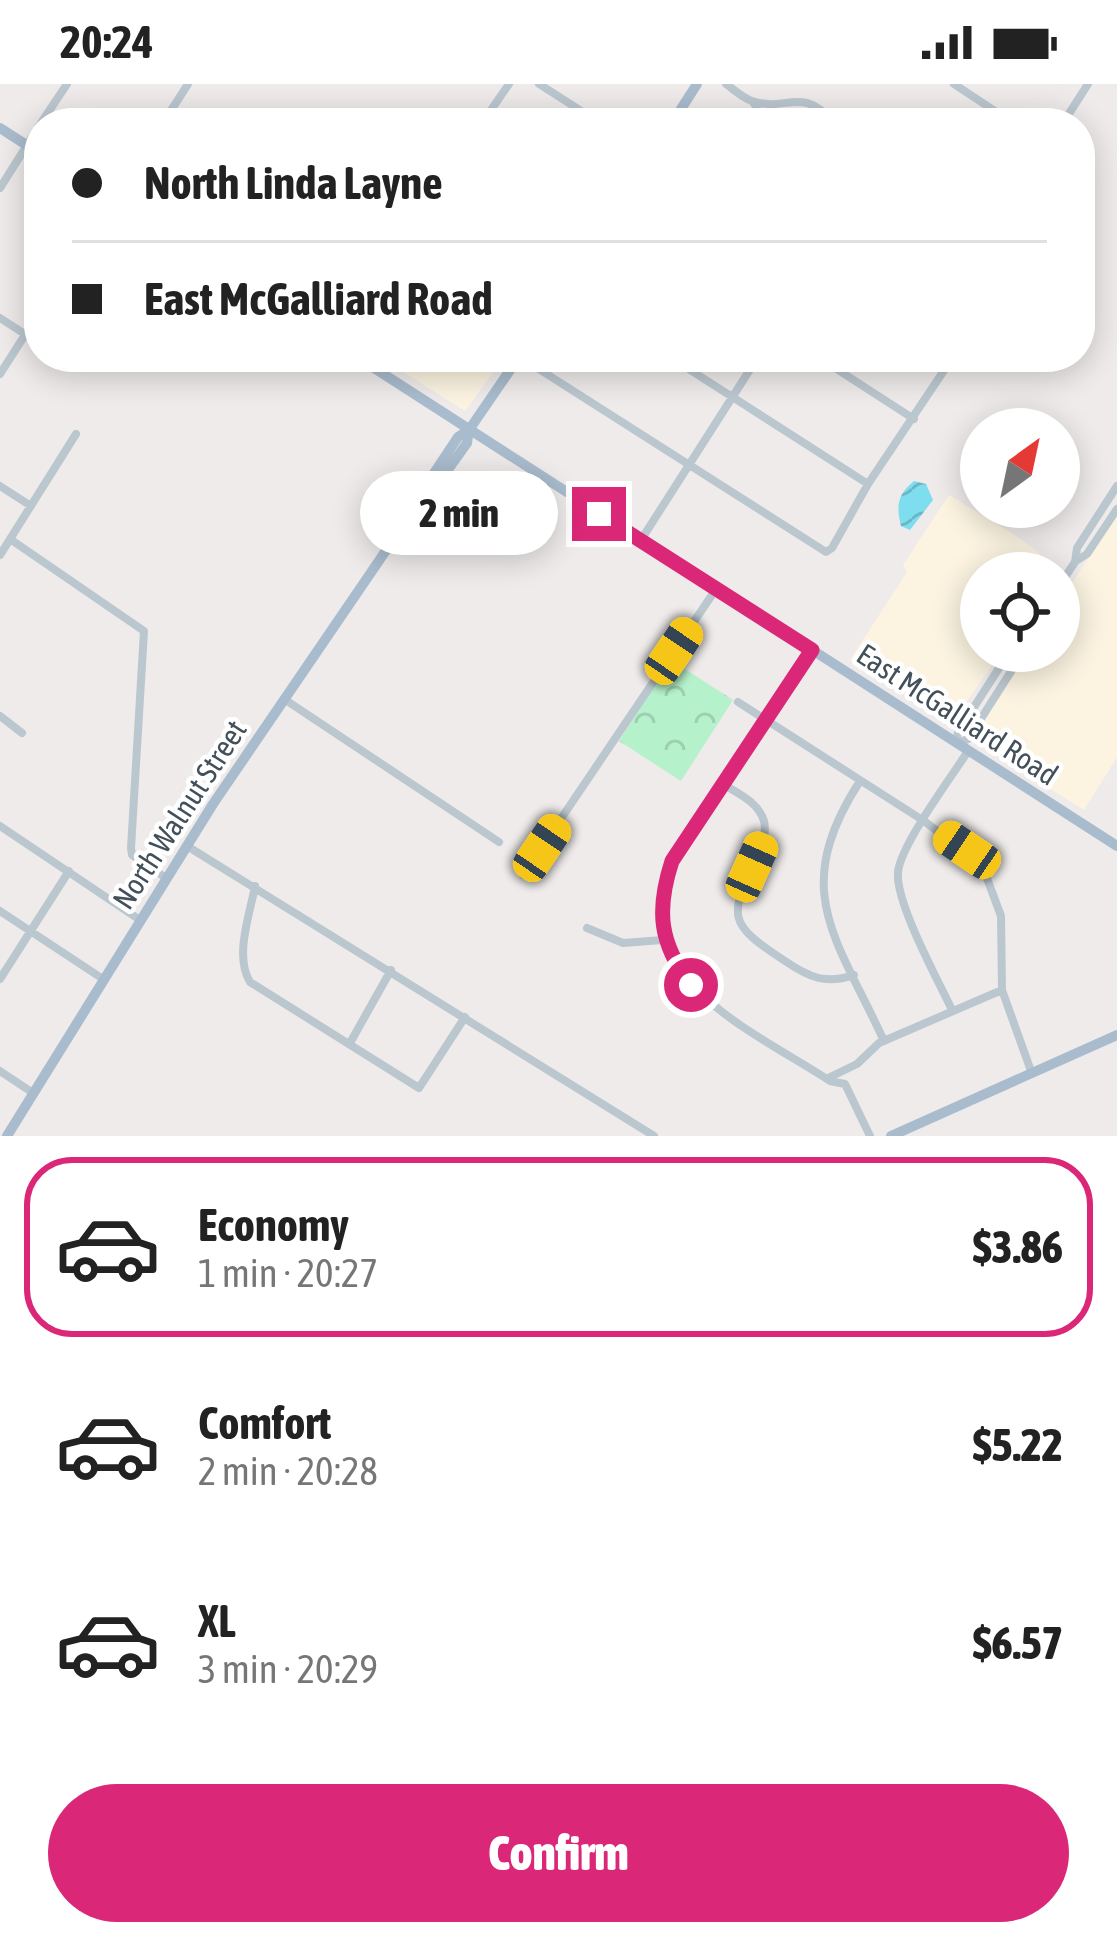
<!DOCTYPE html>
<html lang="en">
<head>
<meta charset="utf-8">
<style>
	body { margin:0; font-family:"Asap Condensed",sans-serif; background:#f6f6f6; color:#222; height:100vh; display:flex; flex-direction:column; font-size:45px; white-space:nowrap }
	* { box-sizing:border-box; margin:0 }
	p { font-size:39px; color:#767676 }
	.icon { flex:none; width:66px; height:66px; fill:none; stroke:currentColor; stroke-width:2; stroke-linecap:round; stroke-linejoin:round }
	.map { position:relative; height:1052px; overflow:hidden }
	.side { display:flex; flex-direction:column; background:#fff; flex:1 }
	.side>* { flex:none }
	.top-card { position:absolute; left:24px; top:24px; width:1071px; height:264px; border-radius:48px; box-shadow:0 6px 30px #0003; display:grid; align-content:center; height:264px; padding:0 48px; background:#fff }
	.needle { width:78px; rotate:33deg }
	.buttons { position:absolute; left:960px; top:324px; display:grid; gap:24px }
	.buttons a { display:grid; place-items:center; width:120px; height:120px; border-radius:50%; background:#fff; box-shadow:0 6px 30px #0003; font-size:60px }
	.end { position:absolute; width:54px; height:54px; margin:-27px; border:15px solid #db2777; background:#fff; box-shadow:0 0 0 6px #fff }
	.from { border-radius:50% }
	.bubble { position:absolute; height:84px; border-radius:42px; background:#fff; box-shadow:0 6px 30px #0003; font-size:39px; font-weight:800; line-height:84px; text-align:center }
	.car { position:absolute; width:36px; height:72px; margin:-36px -18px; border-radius:15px; box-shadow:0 0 9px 3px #0007; background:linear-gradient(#f5c518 24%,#345 0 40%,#f5c518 0 76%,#345 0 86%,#f5c518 0) }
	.top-card b { display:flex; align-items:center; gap:42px; height:114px; font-size:45px }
	.top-card b+b { border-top:3px solid #e0e0e0 }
	.top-card i { width:30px; height:30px; background:#222 }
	ul { padding:21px 0 0; list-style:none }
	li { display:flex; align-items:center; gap:36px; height:180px; margin:0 24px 18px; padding:0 24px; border:6px solid transparent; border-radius:48px }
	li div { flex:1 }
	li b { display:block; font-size:45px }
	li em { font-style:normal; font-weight:800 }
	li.on { border-color:#db2777 }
	li>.icon { width:108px; height:108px; stroke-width:1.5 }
	.cta { display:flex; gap:24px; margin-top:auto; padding:24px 48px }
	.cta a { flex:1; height:138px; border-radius:72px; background:#db2777; color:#fff; font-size:48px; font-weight:800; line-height:138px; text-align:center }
	.status { display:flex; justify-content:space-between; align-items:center; height:84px; padding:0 60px; background:#fff; direction:ltr }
	.status svg { height:33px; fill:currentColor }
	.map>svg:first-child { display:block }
	.commercial { fill:#fcf4e1 }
	.forest { fill:url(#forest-crowns) }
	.water { fill:url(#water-waves) }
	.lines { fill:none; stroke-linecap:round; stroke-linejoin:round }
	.minor { stroke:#bbc7cf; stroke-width:8 }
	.major { stroke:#a9bccd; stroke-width:10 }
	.route { stroke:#db2777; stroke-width:15 }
	.labels { text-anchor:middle; stroke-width:9; stroke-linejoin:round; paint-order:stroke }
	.street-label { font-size:30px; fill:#43505a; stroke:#fff }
</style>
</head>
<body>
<div class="status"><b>20:24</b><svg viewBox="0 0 49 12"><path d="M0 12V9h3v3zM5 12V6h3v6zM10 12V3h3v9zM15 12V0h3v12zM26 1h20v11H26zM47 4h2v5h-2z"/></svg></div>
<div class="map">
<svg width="1117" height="1052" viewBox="0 0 1117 1052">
	<defs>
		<pattern id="forest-crowns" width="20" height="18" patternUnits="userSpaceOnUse" patternTransform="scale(3)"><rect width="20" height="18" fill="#b5f1ca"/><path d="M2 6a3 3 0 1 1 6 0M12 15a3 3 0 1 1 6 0" fill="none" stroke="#9dd0b0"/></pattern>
		<pattern id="water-waves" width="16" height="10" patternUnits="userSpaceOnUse" patternTransform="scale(3)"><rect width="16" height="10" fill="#7fddf0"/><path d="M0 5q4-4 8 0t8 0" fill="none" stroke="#6ab6c5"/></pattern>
	</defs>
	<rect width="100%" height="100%" fill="#efebeb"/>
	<path class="commercial" d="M380 273H504L465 327Z
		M949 411 1021 455 1055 482 1053 489H981V567H1002L953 637 850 576 907 488 903 481Z
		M1117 430V673L1084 726 979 660 975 651 1028 567H1059V519Z"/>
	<path class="forest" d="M671 576 733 616 681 697 619 657Z"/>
	<path class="water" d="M914 397 926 400 933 416 910 446 901 442C896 422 897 411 914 397Z"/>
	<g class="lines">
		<path class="minor" d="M539 0 600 39
			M726 0C733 5 743 14 752 17 789 29 799 0 835 39
			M954 0 1013 39
			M753 18 767 39
			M41 39 67 0
			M163 39 188 0
			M482 39 509 0
			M1063 39 1088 0
			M0 104 39 42
			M0 234 39 259
			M60 273 65 276
			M520 273 826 468 832 464 868 400 953 273
			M670 273 868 400
			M818 273 914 335
			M0 290 39 229
			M0 402 31 422
			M10 455 144 547 131 764 132 771 166 794
			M641 456 758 273
			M0 471 76 350
			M1076 477 1087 470 1117 425
			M1059 502 1075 478 1077 464 1117 402
			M812 566 672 777C630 899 746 942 830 997L845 1000 870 1052
			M284 615 499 758
			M738 618 924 737 982 781 1001 832 1002 906 1031 987
			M0 632 22 649
			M956 658 958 648 1010 567
			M958 659 968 655 1024 567
			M860 697C789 807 836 852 884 957
			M723 700C739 710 758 718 764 737 767 750 762 761 756 773 729 834 727 839 785 877 809 893 825 901 854 891
			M0 742 140 836
			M187 762 654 1052
			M523 791 716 505
			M255 802C250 830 234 872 250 898L419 1004 465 933
			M0 827 103 895
			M587 844 623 859 663 856
			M0 895 69 787
			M952 926C938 896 895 818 898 788 901 760 951 694 968 667
			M350 959 391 886
			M0 987 33 1009
			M828 994 857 980 879 959 1002 906"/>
		<path class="major" d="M672 39 697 0
			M0 44 39 69
			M357 273 1117 762
			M402 443 411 437 467 359 469 346
			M7 1052 213 720 402 443 405 433 458 353 469 346 519 273
			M891 1052 1117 951"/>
	</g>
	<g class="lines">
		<path class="route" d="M599 430 812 566 672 777C656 826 659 859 691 901"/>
	</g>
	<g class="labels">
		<g class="street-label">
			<text transform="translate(957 631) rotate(33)" y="10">East McGalliard Road</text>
			<text transform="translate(180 731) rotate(-57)" y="10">North Walnut Street</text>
		</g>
	</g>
</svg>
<div class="buttons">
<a><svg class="needle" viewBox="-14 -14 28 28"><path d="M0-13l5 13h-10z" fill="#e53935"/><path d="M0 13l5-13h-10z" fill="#767676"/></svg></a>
<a><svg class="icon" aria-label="locate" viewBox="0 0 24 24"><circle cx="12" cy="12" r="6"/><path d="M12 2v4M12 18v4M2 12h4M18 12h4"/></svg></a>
</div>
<i class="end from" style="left:691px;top:901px"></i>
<i class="end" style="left:599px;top:430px"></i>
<div class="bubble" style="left:360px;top:387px;width:198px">2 min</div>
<i class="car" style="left:674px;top:567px;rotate:34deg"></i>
<i class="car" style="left:542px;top:764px;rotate:34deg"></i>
<i class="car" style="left:967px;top:766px;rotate:304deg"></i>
<i class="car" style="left:752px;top:783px;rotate:24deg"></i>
<div class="top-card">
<b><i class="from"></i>North Linda Layne</b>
<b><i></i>East McGalliard Road</b>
</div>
</div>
<section class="side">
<ul>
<li class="on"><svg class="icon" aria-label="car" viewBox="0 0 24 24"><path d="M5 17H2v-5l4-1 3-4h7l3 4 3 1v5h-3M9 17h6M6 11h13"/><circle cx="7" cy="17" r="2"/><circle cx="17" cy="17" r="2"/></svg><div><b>Economy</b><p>1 min · 20:27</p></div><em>$3.86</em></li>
<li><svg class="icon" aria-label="car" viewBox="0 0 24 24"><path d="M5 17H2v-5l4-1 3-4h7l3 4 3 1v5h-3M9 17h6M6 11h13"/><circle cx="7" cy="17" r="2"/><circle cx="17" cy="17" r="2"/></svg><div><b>Comfort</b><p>2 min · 20:28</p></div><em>$5.22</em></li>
<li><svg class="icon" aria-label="car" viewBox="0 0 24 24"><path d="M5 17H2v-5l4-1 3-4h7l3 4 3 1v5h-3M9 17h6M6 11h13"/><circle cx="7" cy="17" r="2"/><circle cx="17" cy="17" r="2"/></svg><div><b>XL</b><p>3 min · 20:29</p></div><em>$6.57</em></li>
</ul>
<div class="cta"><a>Confirm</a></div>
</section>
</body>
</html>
